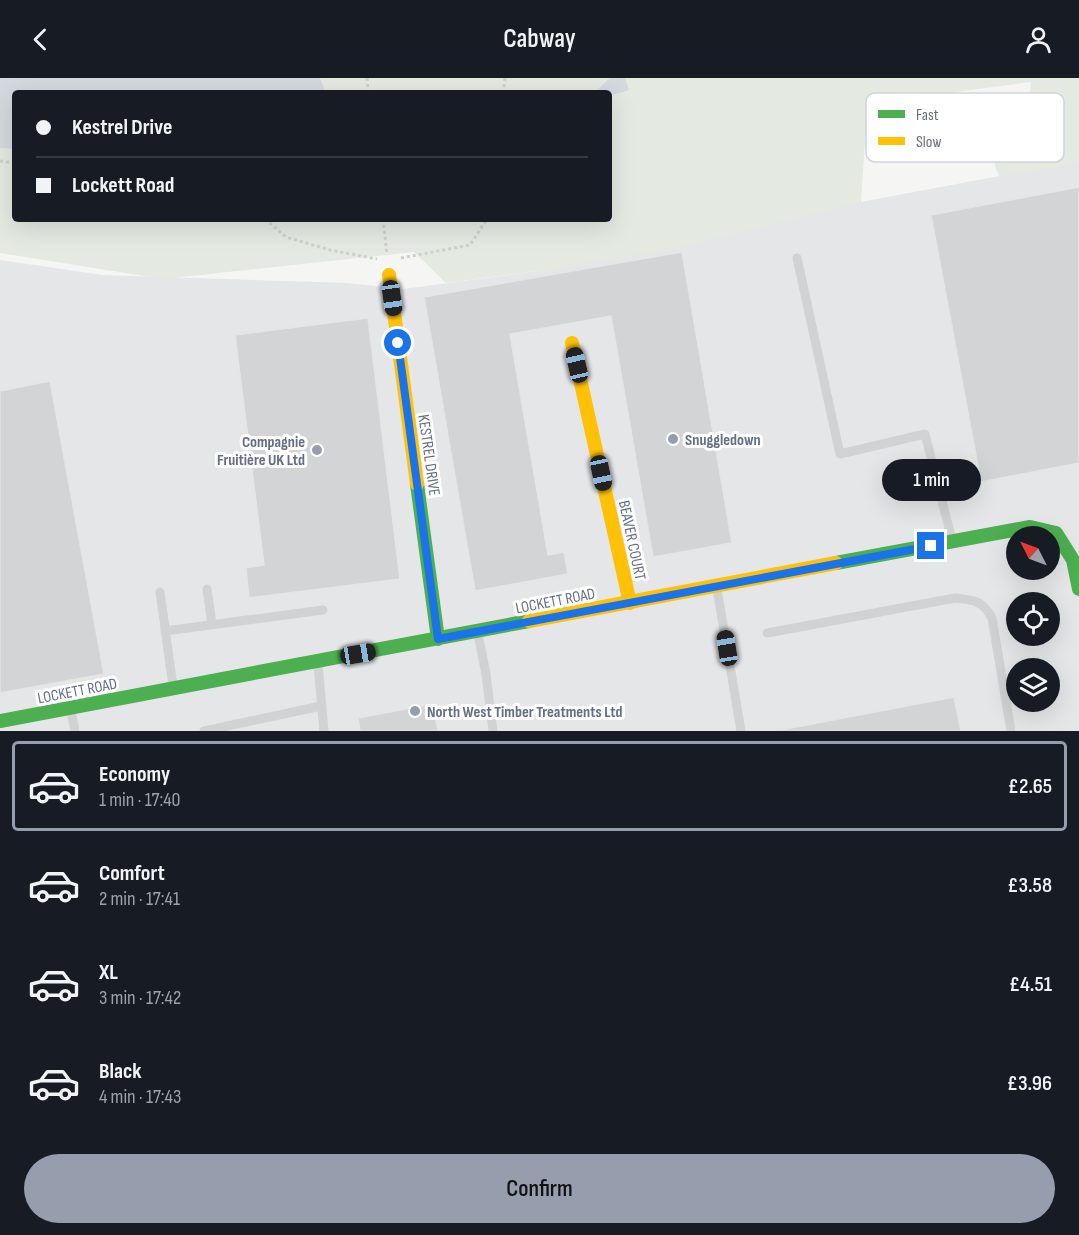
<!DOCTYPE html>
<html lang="en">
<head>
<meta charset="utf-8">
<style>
	body { margin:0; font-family:"Sofia Sans Condensed",sans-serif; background:#20242c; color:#f1f3f6; height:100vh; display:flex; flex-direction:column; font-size:22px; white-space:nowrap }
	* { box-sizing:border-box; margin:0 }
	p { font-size:20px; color:#9ea1a6 }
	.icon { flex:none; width:33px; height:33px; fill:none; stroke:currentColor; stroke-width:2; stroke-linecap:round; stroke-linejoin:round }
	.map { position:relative; height:653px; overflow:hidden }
	.details { display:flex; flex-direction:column; background:#171b24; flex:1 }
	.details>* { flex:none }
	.guide { position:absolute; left:12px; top:12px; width:600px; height:132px; border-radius:6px; box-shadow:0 6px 24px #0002; display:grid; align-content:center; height:132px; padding:0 24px; background:#171b24 }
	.needle { width:39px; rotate:312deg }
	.tools { position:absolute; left:1006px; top:448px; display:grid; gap:12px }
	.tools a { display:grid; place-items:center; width:54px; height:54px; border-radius:50%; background:#171b24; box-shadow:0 6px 24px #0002; font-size:30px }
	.end { position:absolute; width:27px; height:27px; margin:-14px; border:8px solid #1a73e8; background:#fff; box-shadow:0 0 0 3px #fff }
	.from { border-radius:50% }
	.bubble { position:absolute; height:42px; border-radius:21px; background:#171b24; box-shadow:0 6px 24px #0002; font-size:20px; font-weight:600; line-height:42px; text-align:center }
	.car { position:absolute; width:18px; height:36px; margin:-18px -9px; border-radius:8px; box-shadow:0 0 4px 2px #0007; background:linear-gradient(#222 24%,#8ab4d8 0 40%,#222 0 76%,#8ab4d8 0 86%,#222 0) }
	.guide b { display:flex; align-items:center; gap:21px; height:57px; font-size:22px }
	.guide b+b { border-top:2px solid #363941 }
	.guide i { width:15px; height:15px; background:#f1f3f6 }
	ul { padding:10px 0 0; list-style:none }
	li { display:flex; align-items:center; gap:18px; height:90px; margin:0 12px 9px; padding:0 12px; border:3px solid transparent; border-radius:6px }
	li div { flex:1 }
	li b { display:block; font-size:22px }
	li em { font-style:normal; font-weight:600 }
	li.current { border-color:#969ead }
	li>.icon { width:54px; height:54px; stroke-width:1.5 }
	.primary-button { display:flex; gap:12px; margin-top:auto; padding:12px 24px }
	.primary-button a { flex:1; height:69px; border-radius:36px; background:#969ead; color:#111; font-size:24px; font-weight:600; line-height:69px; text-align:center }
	header { display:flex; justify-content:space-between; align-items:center; height:78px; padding:0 24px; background:#171b24; font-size:27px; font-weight:600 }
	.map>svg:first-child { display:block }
	.built { fill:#e5e6e7; fill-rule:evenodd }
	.green { fill:#e4e9e2 }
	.water { fill:#d4d9de }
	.building { fill:#d3d4d5; stroke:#e4e5e4; stroke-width:1.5 }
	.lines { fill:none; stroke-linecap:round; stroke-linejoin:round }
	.path { stroke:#cecfcf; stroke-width:3; stroke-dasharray:3 3; stroke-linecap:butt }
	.lane { stroke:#d1d2d3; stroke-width:9 }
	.fast { stroke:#4caf50; stroke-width:14 }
	.slow { stroke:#ffc107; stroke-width:14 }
	.route { stroke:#1a73e8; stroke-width:8 }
	.poi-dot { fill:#969ead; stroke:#fff; stroke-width:2 }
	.labels { text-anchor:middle; stroke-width:6; stroke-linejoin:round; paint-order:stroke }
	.poi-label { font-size:16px; font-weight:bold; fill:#636f87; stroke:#fff; text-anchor:start }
	.street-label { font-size:16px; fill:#636f87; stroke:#fff }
	.key { fill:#fff; stroke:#d0d4db; stroke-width:1.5 }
	.key-label { font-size:16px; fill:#636f87 }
</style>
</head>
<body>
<header><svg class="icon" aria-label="back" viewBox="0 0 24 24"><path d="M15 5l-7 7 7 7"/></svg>Cabway<svg class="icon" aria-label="person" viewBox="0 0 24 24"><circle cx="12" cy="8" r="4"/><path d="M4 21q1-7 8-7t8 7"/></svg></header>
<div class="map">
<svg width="1079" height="653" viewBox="0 0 1079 653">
	<rect width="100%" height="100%" fill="#f5f6f4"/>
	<path class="built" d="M1079 83V653H0V182L103 197 348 205 403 211 545 192 861 124ZM1017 459H1050V492H1017ZM1017 525H1050V558H1017ZM1017 591H1050V624H1017Z"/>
	<path class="green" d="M320 0H1079V84L999 99 979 40 1029 21 1031 4 902 21 867 32 861 124 672 171 545 192 446 205 414 174 163 201 0 175V70L15 71V141H609V15H326Z"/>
	<path class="water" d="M0 0H320L326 15H15V71L0 70Z
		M610 0H625L629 12 609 18V15H599L596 13Z"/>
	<path class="building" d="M1079 109V385L981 404 931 137Z
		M682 174 732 465 653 479 611 238 510 256 548 477 564 474 568 496 475 513 424 219Z
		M368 240 400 501 249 520 246 490 264 487 235 257Z
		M50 303 104 596 0 615V313Z
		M954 619 961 653H775Z
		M433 626 438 653H360L358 640Z"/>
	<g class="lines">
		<path class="path" d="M367 0 368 15
			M503 15 505 0
			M0 83 15 85
			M265 141 286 159 330 172 377 181
			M383 141 387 177
			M401 180 470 167 487 141"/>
		<path class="lane" d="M797 180 840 376 925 356 952 462
			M207 511 212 546
			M717 511 741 653
			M160 514 173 608
			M165 553 323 532
			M767 555 955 520C974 522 982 522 992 540L1011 653
			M478 556 486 596 493 653
			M318 586 324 653
			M71 632 75 653
			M204 653 321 628"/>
		<path class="fast" d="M417 406 438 561
			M836 485 1030 449 1056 455 1073 482 1079 511
			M0 643 529 543"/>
		<path class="slow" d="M389 197 417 406
			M572 265 630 525
			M529 543 836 485"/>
	</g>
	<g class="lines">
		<path class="route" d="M398 265 438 561 931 468"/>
	</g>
	<g class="poi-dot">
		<circle cx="673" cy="361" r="6"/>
		<circle cx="317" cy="372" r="6"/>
		<circle cx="415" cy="633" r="6"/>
	</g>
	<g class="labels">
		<g class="poi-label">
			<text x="685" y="367">Snuggledown</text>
			<text x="305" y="369" text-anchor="end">Compagnie<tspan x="305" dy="18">Fruitière UK Ltd</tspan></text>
			<text x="427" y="639">North West Timber Treatments Ltd</text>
		</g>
		<g class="street-label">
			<text transform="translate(430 377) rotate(82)" y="6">KESTREL DRIVE</text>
			<text transform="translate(633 462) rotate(78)" y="6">BEAVER COURT</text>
			<text transform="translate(555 522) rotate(-11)" y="6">LOCKETT ROAD</text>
			<text transform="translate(77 612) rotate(-11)" y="6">LOCKETT ROAD</text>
		</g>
	</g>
	<rect x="866" y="15" width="198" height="69" rx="9" class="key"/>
	<rect x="878" y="32" width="27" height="8" fill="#4caf50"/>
	<rect x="878" y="59" width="27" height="8" fill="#ffc107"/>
	<g class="key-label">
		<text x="916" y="42">Fast</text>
		<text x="916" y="69">Slow</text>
	</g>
</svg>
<div class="tools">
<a><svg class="needle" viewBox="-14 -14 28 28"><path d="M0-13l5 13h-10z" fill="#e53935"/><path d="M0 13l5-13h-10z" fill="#9ea1a6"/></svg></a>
<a><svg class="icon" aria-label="locate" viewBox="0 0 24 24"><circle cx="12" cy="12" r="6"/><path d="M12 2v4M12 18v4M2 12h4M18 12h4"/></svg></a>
<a><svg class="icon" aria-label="layers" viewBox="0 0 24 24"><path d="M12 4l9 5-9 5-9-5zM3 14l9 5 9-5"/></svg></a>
</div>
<i class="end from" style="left:398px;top:265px"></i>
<i class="end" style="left:931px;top:468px"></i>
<div class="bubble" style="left:882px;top:381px;width:99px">1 min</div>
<i class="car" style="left:392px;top:220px;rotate:172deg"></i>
<i class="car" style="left:577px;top:287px;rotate:347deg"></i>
<i class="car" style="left:601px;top:395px;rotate:168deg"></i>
<i class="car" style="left:727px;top:570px;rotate:351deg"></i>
<i class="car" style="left:358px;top:576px;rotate:80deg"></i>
<div class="guide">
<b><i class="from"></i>Kestrel Drive</b>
<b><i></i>Lockett Road</b>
</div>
</div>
<section class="details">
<ul>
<li class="current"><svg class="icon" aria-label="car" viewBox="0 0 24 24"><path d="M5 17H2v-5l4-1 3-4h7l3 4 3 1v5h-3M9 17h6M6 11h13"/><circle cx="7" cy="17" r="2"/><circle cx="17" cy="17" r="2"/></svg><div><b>Economy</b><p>1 min · 17:40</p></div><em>£2.65</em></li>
<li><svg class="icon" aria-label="car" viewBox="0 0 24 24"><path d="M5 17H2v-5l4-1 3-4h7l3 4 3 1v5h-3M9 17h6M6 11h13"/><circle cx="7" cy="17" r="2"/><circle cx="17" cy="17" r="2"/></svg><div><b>Comfort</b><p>2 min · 17:41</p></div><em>£3.58</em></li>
<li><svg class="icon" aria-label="car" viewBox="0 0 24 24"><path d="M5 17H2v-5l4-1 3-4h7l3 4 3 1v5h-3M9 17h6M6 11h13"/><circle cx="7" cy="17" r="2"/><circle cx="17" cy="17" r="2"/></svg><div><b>XL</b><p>3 min · 17:42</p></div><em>£4.51</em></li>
<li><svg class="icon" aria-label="car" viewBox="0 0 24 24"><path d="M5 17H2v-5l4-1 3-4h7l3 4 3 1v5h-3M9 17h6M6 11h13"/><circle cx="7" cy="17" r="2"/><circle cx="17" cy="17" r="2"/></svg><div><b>Black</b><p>4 min · 17:43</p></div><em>£3.96</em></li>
</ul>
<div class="primary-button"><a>Confirm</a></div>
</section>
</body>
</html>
